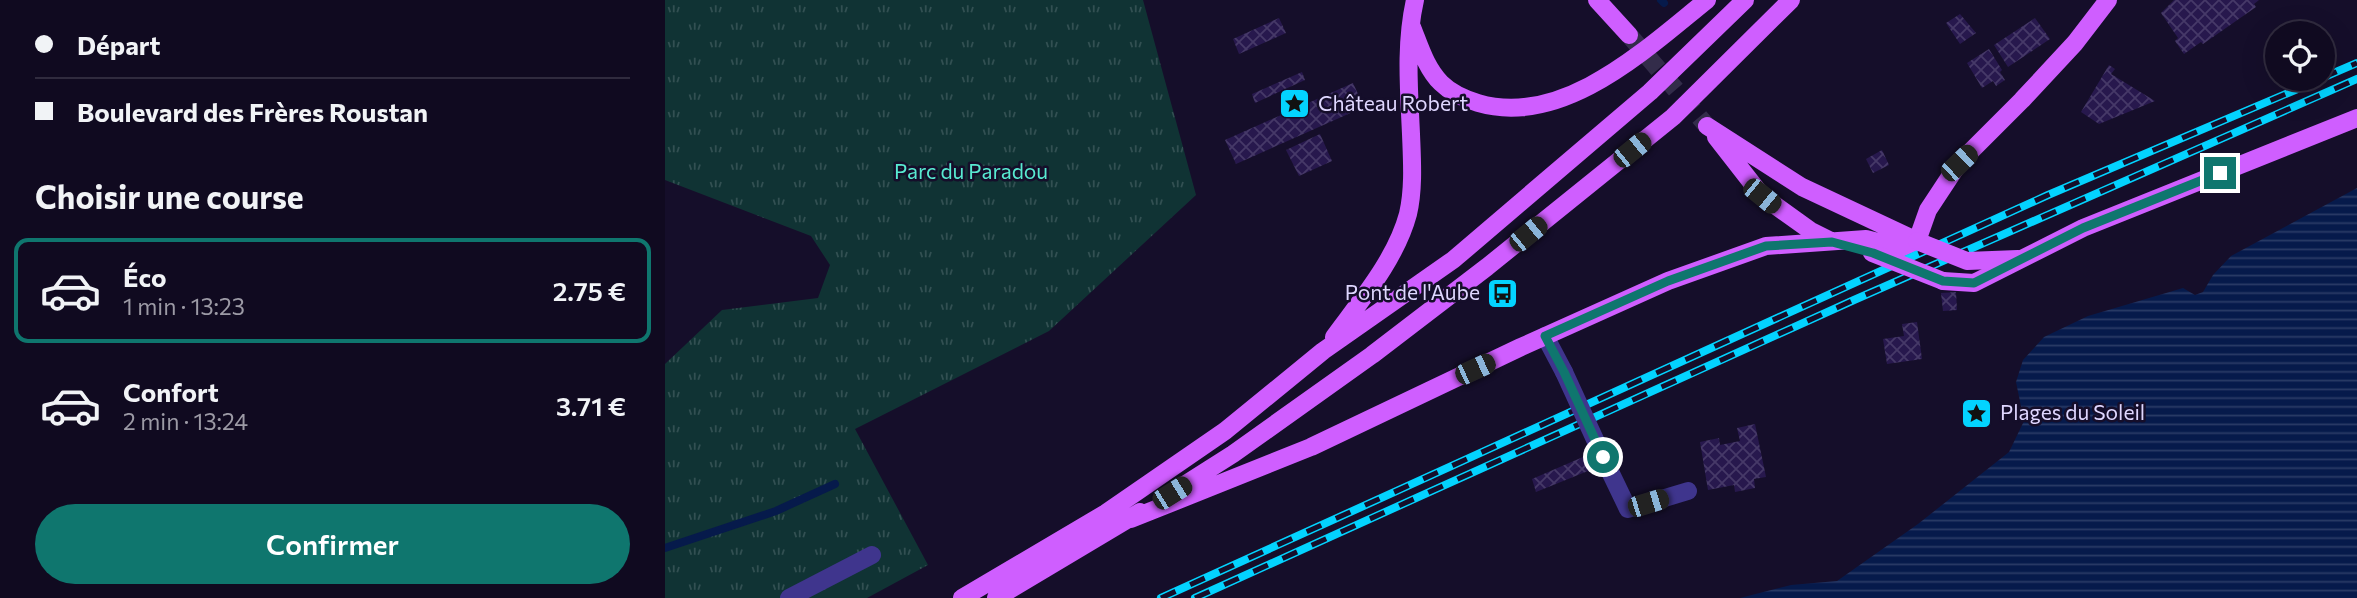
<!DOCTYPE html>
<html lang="fr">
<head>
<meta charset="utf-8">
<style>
	body { margin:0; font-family:Commissioner,sans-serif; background:#1e182d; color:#f1f3f6; height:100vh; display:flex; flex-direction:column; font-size:26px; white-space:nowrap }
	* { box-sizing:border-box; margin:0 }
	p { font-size:23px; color:#9c9aa5 }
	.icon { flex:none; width:38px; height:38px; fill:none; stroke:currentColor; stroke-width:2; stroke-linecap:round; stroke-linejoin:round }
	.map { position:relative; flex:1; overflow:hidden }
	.drawer { display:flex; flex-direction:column; background:#100a20; width:665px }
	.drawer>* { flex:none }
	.guide { display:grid; align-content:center; height:154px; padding:0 35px; background:#100a20 }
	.tools { position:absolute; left:1600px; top:21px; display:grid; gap:14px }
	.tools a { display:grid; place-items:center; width:70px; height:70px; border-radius:50%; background:#100a20; box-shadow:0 7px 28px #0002,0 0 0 2px #302b3e; font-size:35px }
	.end { position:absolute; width:32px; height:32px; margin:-16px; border:9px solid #0f766e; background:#fff; box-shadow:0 0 0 4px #fff }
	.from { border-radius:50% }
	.car { position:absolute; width:21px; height:42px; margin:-21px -10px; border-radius:9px; box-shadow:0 0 5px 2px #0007; background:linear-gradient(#222 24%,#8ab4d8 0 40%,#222 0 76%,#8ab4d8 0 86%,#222 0) }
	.guide b { display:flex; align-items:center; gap:24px; height:66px; font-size:26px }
	.guide b+b { border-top:2px solid #302b3e }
	.guide i { width:18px; height:18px; background:#f1f3f6 }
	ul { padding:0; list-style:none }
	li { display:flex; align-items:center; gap:21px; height:105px; margin:0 14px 10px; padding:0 21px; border:4px solid transparent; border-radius:14px }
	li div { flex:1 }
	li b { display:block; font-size:26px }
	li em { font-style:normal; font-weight:600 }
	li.selected { border-color:#0f766e }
	li>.icon { width:63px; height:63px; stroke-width:1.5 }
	h2 { padding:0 35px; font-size:32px; line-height:84px }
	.primary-button { display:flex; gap:14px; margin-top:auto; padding:14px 35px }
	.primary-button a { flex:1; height:80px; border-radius:42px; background:#0f766e; color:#fff; font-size:28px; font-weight:600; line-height:80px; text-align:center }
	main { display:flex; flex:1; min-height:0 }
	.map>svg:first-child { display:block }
	.park { fill:url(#park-tufts) }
	.water { fill:url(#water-rules) }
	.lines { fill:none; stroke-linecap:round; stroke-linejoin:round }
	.stream { stroke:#061a4b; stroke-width:8 }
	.building { fill:url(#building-cross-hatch) }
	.major-tunnel { stroke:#332c4a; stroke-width:18; stroke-dasharray:18 9; stroke-linecap:butt }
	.minor { stroke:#3f358d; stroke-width:18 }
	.major { stroke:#cf5eff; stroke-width:18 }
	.rail-casing { stroke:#03d3ff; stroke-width:8 }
	.rail { stroke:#150e2a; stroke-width:5; stroke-dasharray:16; stroke-linecap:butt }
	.minor-bridge { stroke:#3f358d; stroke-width:18 }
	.major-bridge { stroke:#cf5eff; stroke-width:18 }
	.route { stroke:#0f766e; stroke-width:9 }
	.labels { text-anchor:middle; stroke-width:5; stroke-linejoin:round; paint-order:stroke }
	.poi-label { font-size:21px; fill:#dfd7ff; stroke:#150e2a; text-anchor:start }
	.park-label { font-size:21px; fill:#58ead1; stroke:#150e2a }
</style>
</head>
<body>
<main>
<section class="drawer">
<div class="guide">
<b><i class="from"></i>Départ</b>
<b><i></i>Boulevard des Frères Roustan</b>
</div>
<h2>Choisir une course</h2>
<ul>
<li class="selected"><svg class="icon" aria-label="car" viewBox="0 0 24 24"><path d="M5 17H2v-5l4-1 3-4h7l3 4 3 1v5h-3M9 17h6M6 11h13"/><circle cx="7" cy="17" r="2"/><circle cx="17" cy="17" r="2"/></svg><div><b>Éco</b><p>1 min · 13:23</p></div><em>2.75 €</em></li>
<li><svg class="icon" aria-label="car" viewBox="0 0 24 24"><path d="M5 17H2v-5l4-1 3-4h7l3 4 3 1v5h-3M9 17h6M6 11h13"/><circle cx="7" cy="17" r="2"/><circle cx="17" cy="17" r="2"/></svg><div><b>Confort</b><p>2 min · 13:24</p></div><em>3.71 €</em></li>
</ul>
<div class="primary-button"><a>Confirmer</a></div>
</section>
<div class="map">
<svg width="1692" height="598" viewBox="0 0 1692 598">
	<defs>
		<pattern id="park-tufts" width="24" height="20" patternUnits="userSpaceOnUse" patternTransform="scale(1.75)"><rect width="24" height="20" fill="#103334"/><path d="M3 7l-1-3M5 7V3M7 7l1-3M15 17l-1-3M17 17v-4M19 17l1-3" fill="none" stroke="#325052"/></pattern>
		<pattern id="water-rules" width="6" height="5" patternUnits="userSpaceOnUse" patternTransform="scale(1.75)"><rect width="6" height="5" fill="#061a4b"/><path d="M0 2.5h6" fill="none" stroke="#2a3b66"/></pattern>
		<pattern id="building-cross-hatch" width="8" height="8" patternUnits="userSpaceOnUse" patternTransform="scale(1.75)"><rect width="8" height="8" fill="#27184d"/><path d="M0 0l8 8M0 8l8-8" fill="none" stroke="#463968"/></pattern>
	</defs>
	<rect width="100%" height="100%" fill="#150e2a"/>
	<path class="park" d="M0 0H478L531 195 384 331 190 429 263 565 202 598H0V364L57 310 153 298 165 265 146 236 0 180Z"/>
	<path class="water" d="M1692 188V598H1075L1126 585 1172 581 1253 524 1344 452 1359 421 1351 382 1358 360 1379 337 1423 316 1518 288 1530 295 1538 292 1548 275 1566 256Z"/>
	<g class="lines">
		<path class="stream" d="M996 0 999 3
			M0 548 111 511 170 484"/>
	</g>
	<path class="building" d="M1509 0H1594L1589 4 1591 7 1538 44 1536 42 1519 54 1510 41 1513 38 1496 13Z
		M1295 14 1311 33 1295 44 1281 23Z
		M614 18 621 33 574 54 568 39Z
		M1370 18 1385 39 1343 67 1329 45Z
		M1324 49 1337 70 1335 72 1340 80 1331 86 1328 81 1317 88 1302 63Z
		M1444 65 1450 69 1446 74 1490 101 1434 124 1416 112Z
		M637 72 640 80 590 103 587 94Z
		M688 83 699 107 571 164 560 140Z
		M655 134 667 161 634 176 621 150Z
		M1217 150 1224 165 1208 173 1201 159Z
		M1291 292 1292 310 1278 311 1276 293Z
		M1252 322 1257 359 1222 364 1218 339 1239 336 1237 324Z
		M1090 424 1101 477 1089 479 1090 488 1070 492 1069 485 1043 490 1035 442 1054 438 1055 445 1075 441 1072 428Z
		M918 457 923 471 871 492 867 479Z"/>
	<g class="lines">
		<path class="major-tunnel" d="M964 35 1042 126"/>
		<path class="minor" d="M880 336 899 372
			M938 457 963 509 1023 491
			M124 598 207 555"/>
		<path class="major" d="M932 0 964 35
			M747 27C755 47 761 68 776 83 786 93 800 99 813 103 898 128 981 49 1042 0
			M1042 126 1137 187 1252 241
			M1051 137 1097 196 1146 231 1166 241
			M1278 281 1309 283 1418 228 1692 118
			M669 337C696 300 731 259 743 214 749 188 747 160 746 134 744 89 740 44 750 0
			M505 494 568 454 707 355 822 267 1008 117 1126 0
			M466 519 646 447 856 347 1003 281 1101 246 1201 239 1236 248 1252 241 1263 210 1294 163 1357 100 1410 43 1443 0
			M297 598 441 513 560 431 658 351 788 260 985 92 1080 0
			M331 598 475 512"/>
		<defs>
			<path id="rail" d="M1657 78 1692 63
				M496 598 1383 195 1656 79
				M530 598 1189 300 1692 79"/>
		</defs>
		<use href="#rail" class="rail-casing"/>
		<use href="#rail" class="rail"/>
		<path class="minor-bridge" d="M899 372 938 457"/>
		<path class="major-bridge" d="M1252 241 1302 261 1353 259
			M1207 253 1278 281"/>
	</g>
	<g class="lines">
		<path class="route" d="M938 457 899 372 880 336 1003 281 1101 246 1167 242 1208 253 1278 281 1309 283 1418 228 1555 173"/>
	</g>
	<defs>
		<symbol id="sight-square" viewBox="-11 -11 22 22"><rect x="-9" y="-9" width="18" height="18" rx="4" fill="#03d3ff" stroke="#150e2a"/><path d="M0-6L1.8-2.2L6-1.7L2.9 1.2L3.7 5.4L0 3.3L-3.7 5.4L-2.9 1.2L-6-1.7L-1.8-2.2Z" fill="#111"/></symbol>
		<symbol id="bus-square" viewBox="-11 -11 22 22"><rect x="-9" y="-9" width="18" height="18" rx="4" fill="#03d3ff" stroke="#150e2a"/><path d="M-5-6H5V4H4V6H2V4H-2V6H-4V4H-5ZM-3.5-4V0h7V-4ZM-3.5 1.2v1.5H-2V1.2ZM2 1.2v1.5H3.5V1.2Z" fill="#111"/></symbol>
	</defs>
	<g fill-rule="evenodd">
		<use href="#sight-square" x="612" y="86" width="35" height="35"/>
		<use href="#bus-square" x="820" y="276" width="35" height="35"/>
		<use href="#sight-square" x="1294" y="396" width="35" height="35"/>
	</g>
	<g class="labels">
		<g class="poi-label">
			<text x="653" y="111">Château Robert</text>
			<text x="815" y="300" text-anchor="end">Pont de l'Aube</text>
			<text x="1335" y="420">Plages du Soleil</text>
		</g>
		<g class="park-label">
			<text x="306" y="179">Parc du Paradou</text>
		</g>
	</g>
</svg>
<div class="tools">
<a><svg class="icon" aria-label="locate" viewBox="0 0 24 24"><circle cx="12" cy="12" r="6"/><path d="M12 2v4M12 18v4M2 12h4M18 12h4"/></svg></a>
</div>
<i class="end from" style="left:938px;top:457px"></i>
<i class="end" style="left:1555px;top:173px"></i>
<i class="car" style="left:967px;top:150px;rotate:51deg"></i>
<i class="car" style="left:1294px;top:163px;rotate:46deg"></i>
<i class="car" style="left:1097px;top:196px;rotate:129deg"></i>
<i class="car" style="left:863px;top:234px;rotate:51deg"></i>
<i class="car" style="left:810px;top:369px;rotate:65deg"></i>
<i class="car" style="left:507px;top:493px;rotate:58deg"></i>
<i class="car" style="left:983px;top:503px;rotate:73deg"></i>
</div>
</main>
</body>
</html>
